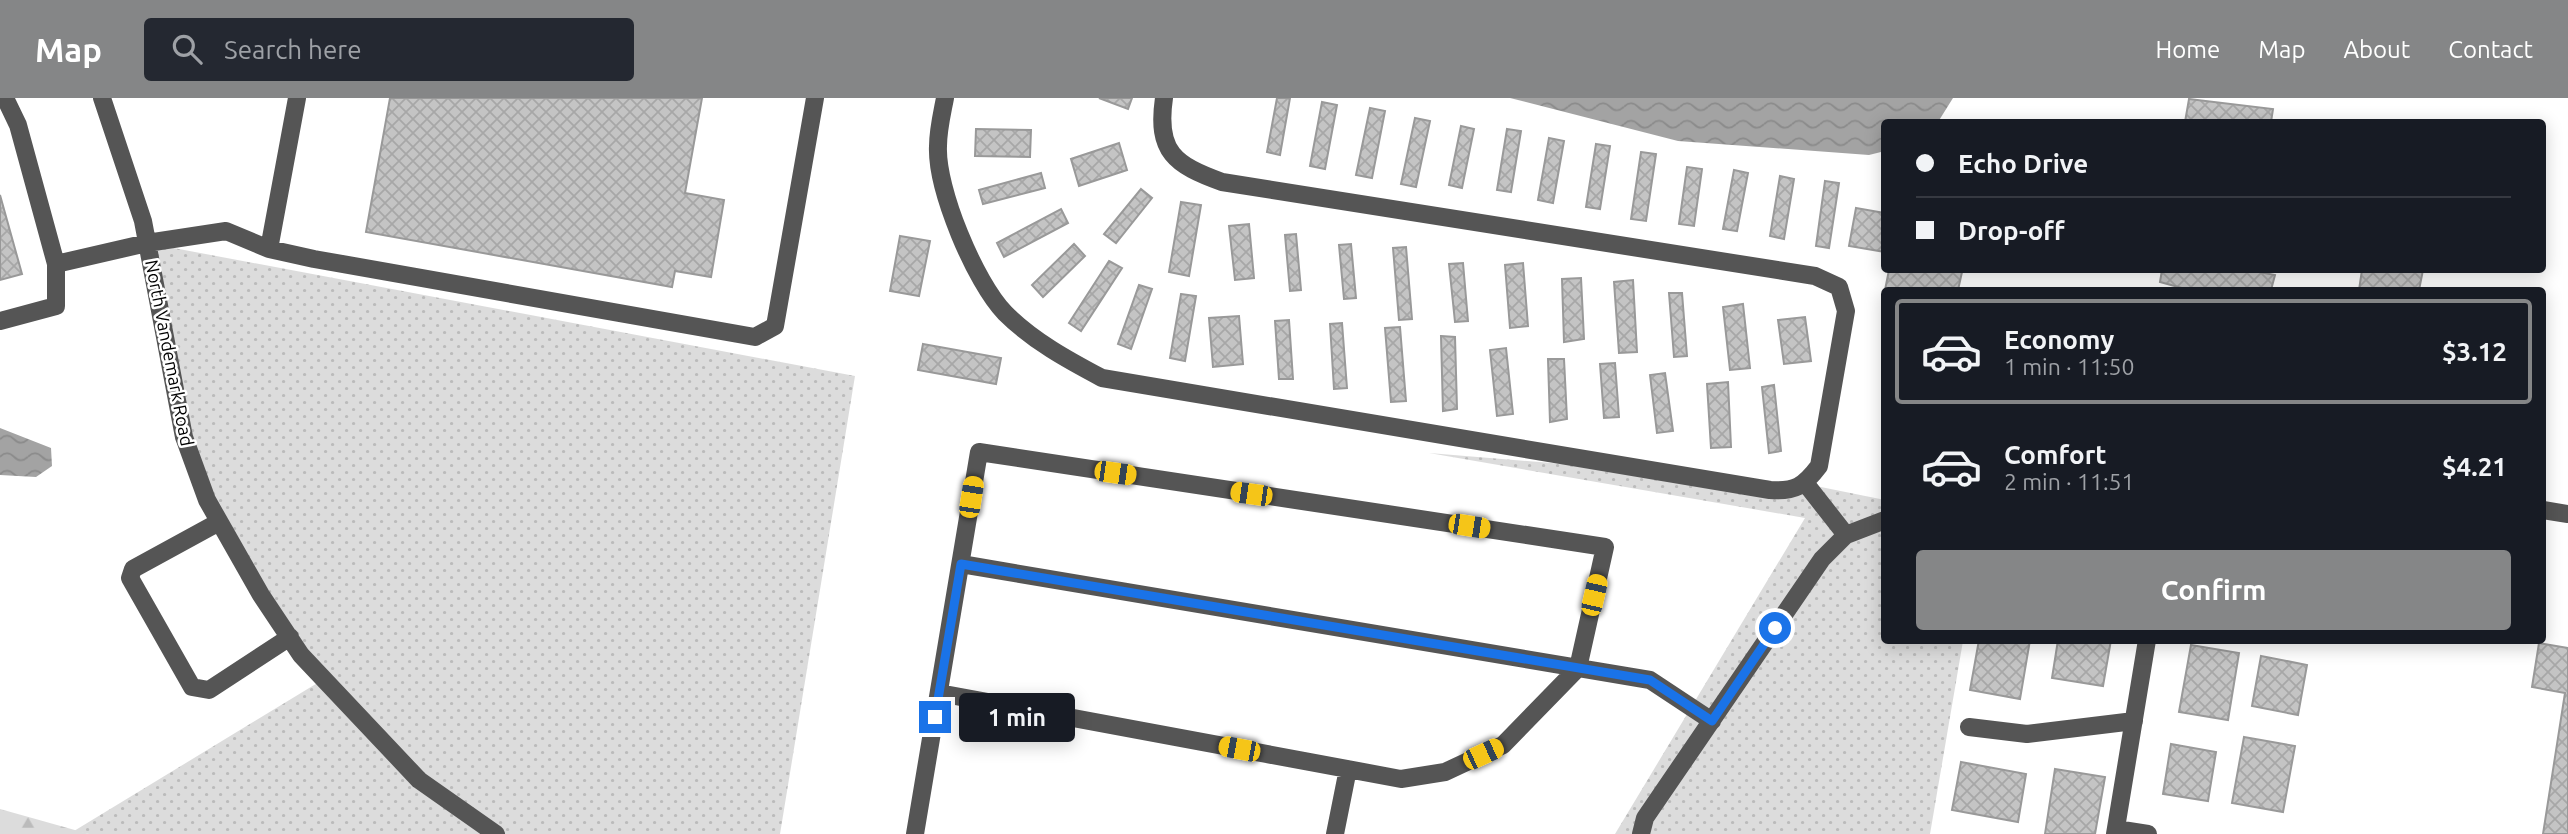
<!DOCTYPE html>
<html lang="en">
<head>
<meta charset="utf-8">
<style>
	body { margin:0; font-family:Ubuntu,sans-serif; background:#242831; color:#f1f3f6; height:100vh; display:flex; flex-direction:column; font-size:26px; white-space:nowrap }
	* { box-sizing:border-box; margin:0 }
	p { font-size:23px; color:#9ea1a6 }
	.icon { flex:none; width:38px; height:38px; fill:none; stroke:currentColor; stroke-width:2; stroke-linecap:round; stroke-linejoin:round }
	.map { position:relative; flex:1; overflow:hidden }
	.sheet { position:absolute; left:1881px; top:189px; width:665px; height:357px; display:flex; flex-direction:column; background:#171b24; border-radius:7px; box-shadow:0 4px 18px #0003 }
	.sheet>* { flex:none }
	.hud { position:absolute; left:1881px; top:21px; width:665px; height:154px; border-radius:7px; box-shadow:0 4px 18px #0003; display:grid; align-content:center; height:154px; padding:0 35px; background:#171b24 }
	.end { position:absolute; width:32px; height:32px; margin:-16px; border:9px solid #1a73e8; background:#fff; box-shadow:0 0 0 4px #fff }
	.from { border-radius:50% }
	.bubble { position:absolute; height:49px; border-radius:7px; background:#171b24; box-shadow:0 4px 18px #0003; font-size:23px; font-weight:700; line-height:49px; text-align:center }
	.car { position:absolute; width:21px; height:42px; margin:-21px -10px; border-radius:9px; box-shadow:0 0 5px 2px #0007; background:linear-gradient(#f5c518 24%,#345 0 40%,#f5c518 0 76%,#345 0 86%,#f5c518 0) }
	.hud b { display:flex; align-items:center; gap:24px; height:66px; font-size:26px }
	.hud b+b { border-top:2px solid #363941 }
	.hud i { width:18px; height:18px; background:#f1f3f6 }
	ul { padding:12px 0 0; list-style:none }
	li { display:flex; align-items:center; gap:21px; height:105px; margin:0 14px 10px; padding:0 21px; border:4px solid transparent; border-radius:7px }
	li div { flex:1 }
	li b { display:block; font-size:26px }
	li em { font-style:normal; font-weight:700 }
	li.selected { border-color:#858687 }
	li>.icon { width:63px; height:63px; stroke-width:1.5 }
	.action { display:flex; gap:14px; margin-top:auto; padding:14px 35px }
	.action a { flex:1; height:80px; border-radius:7px; background:#858687; color:#fff; font-size:28px; font-weight:700; line-height:80px; text-align:center }
	header { display:flex; align-items:center; gap:42px; box-sizing:border-box; height:98px; padding:0 35px; background:#858687; color:#fff }
	header strong { font-size:33px }
	nav { display:flex; gap:38px; margin-inline-start:auto; font-size:24px }
	.search { width:490px; height:63px; background:#242831; display:flex; align-items:center; gap:18px; box-sizing:border-box; padding:0 24px; border-radius:7px; color:#9ea1a6; font-size:26px }
	.map>svg:first-child { display:block }
	.grass { fill:url(#grass-dots) }
	.forest { fill:url(#forest-firs) }
	.water { fill:url(#water-waves) }
	.building { fill:url(#building-cross-hatch); stroke:#999; stroke-width:2 }
	.lines { fill:none; stroke-linecap:round; stroke-linejoin:round }
	.minor { stroke:#555; stroke-width:18 }
	.route { stroke:#1a73e8; stroke-width:9 }
	.labels { text-anchor:middle; stroke-width:5; stroke-linejoin:round; paint-order:stroke }
	.street-label { font-size:18px; fill:#000; stroke:#fff }
</style>
</head>
<body>
<header>
<strong>Map</strong>
<div class="search"><svg class="icon" aria-label="search" viewBox="0 0 24 24"><circle cx="10" cy="10" r="6"/><path d="M15 15l6 6"/></svg>Search here</div>
<nav><a>Home</a><a>Map</a><a>About</a><a>Contact</a></nav>
</header>
<div class="map">
<svg width="2568" height="736" viewBox="0 0 2568 736">
	<defs>
		<pattern id="grass-dots" width="8" height="8" patternUnits="userSpaceOnUse" patternTransform="scale(1.75)"><rect width="8" height="8" fill="#dcdcdc"/><path d="M2 2h.1M6 6h.1" fill="none" stroke="#bbb" stroke-width="1.8" stroke-linecap="round"/></pattern>
		<pattern id="forest-firs" width="22" height="20" patternUnits="userSpaceOnUse" patternTransform="scale(1.75)"><rect width="22" height="20" fill="#dcdcdc"/><path d="M5 1l3.5 6h-7zM16 11l3.5 6h-7z" fill="#bbb"/></pattern>
		<pattern id="water-waves" width="16" height="10" patternUnits="userSpaceOnUse" patternTransform="scale(1.75)"><rect width="16" height="10" fill="#a3a3a3"/><path d="M0 5q4-4 8 0t8 0" fill="none" stroke="#8b8b8b"/></pattern>
		<pattern id="building-cross-hatch" width="8" height="8" patternUnits="userSpaceOnUse" patternTransform="scale(1.75)"><rect width="8" height="8" fill="#c4c4c4"/><path d="M0 0l8 8M0 8l8-8" fill="none" stroke="#a7a7a7"/></pattern>
	</defs>
	<rect width="100%" height="100%" fill="#fff"/>
	<path class="grass" d="M147 145 855 278 780 736H89L74 733 324 581 207 402Z
		M1429 355 1806 386 1885 402V542L1963 543 1930 736H1615L1805 420Z"/>
	<path class="forest" d="M0 711 89 736H0Z"/>
	<path class="water" d="M1510 0H1953L1938 24H1885V53L1869 57 1678 43Z
		M0 330 51 350 52 368 36 379 0 377Z"/>
	<path class="building" d="M390 0H702L685 95 724 102 711 179 675 173 672 189 366 134Z
		M1099 0H1132L1128 11Z
		M1277 0H1290L1280 57 1267 54Z
		M2189 1 2273 11 2271 24H2185Z
		M1322 4 1337 7 1325 71 1310 68Z
		M1370 10 1385 13 1372 80 1356 77Z
		M1415 20 1430 23 1416 89 1401 86Z
		M1461 28 1474 31 1462 90 1449 87Z
		M976 31 1031 32 1030 59 975 58Z
		M1507 31 1521 33 1511 94 1497 92Z
		M1549 40 1564 43 1553 105 1538 102Z
		M1119 45 1127 72 1079 88 1071 61Z
		M1596 46 1610 48 1600 111 1586 109Z
		M1641 54 1656 56 1646 123 1631 121Z
		M1687 69 1702 71 1694 128 1679 126Z
		M1734 72 1748 75 1737 133 1723 131Z
		M1041 75 1045 90 983 106 979 92Z
		M1780 78 1794 81 1784 141 1770 138Z
		M1825 83 1839 85 1829 150 1816 148Z
		M1141 91 1152 100 1116 145 1104 136Z
		M0 97 22 176 0 182Z
		M1181 104 1201 107 1189 178 1169 174Z
		M1856 110 1885 115V154L1849 148Z
		M1061 111 1068 125 1004 159 997 145Z
		M1249 126 1254 180 1235 182 1229 128Z
		M1296 136 1301 192 1290 193 1285 137Z
		M900 138 930 143 919 198 890 193Z
		M1074 146 1085 158 1043 199 1032 187Z
		M1351 146 1356 200 1344 201 1339 147Z
		M1406 149 1412 221 1399 222 1393 150Z
		M1109 163 1122 170 1081 233 1069 225Z
		M1463 165 1468 223 1455 224 1449 166Z
		M1523 165 1528 228 1510 230 1505 167Z
		M1889 172H1946L1962 174 1958 192H1885Z
		M2162 172H2248L2275 177 2271 192H2189L2160 184Z
		M2362 172H2423L2419 192H2359Z
		M1581 180 1584 241 1564 244 1562 181Z
		M1633 182 1637 254 1619 255 1614 184Z
		M1139 187 1152 191 1131 251 1118 246Z
		M1669 195H1682L1687 258 1674 259Z
		M1181 196 1196 198 1185 263 1170 260Z
		M1743 206 1750 270 1730 272 1723 209Z
		M1239 218 1243 266 1213 269 1209 220Z
		M1805 219 1811 263 1784 266 1778 222Z
		M1289 222 1293 281H1279L1275 223Z
		M1342 225 1347 290 1334 291 1330 226Z
		M1400 229 1406 303 1391 304 1385 230Z
		M1441 238 1455 239 1457 311 1443 313Z
		M923 246 1001 260 996 286 918 272Z
		M1506 250 1513 316 1497 318 1490 252Z
		M1548 261H1564L1567 321 1550 324Z
		M1615 265 1619 319 1604 320 1600 266Z
		M1665 275 1673 333 1657 335 1650 277Z
		M1728 284 1731 349 1711 350 1707 286Z
		M1774 287 1781 353 1769 355 1762 289Z
		M1979 542H2030L2020 601 1970 592Z
		M2058 542H2111L2103 588 2052 580Z
		M2539 545 2568 550V736H2543L2565 595 2532 589Z
		M2191 547 2239 555 2228 622 2179 614Z
		M2261 558 2307 567 2298 617 2252 608Z
		M2244 639 2295 648 2283 714 2232 705Z
		M2171 646 2216 654 2208 703 2163 696Z
		M1961 664 2026 676 2018 724 1952 712Z
		M2055 671 2105 679 2095 736H2045Z"/>
	<g class="lines">
		<path class="minor" d="M5 0 18 27 56 166 147 145 226 133 269 151 314 161 755 239 775 228 815 0
			M102 0 143 123 184 339 207 402 261 497 301 557 419 682 496 736
			M945 0C942 16 938 32 938 48 936 91 975 184 1005 215 1033 243 1068 262 1102 280L1770 392C1795 394 1804 388 1819 368L1846 213 1839 189 1815 178 1222 84C1175 67 1156 54 1164 0
			M269 151 297 0
			M0 223 56 208V166
			M1806 386 1846 437
			M2543 412 2568 416
			M219 424 133 471 130 480 192 589 209 592 290 539
			M961 466 1650 582 1712 623
			M1969 629 2027 636 2134 623
			M2116 731 2148 736
			M915 736 979 354 1605 449 1578 570 1503 647 1445 674 1401 681 939 595
			M1335 736 1348 671
			M1641 736 1645 720 1822 461 1846 437 1885 422
			M2115 736 2147 542"/>
	</g>
	<g class="lines">
		<path class="route" d="M935 619 961 466 1650 582 1712 623 1775 530"/>
	</g>
	<g class="labels">
		<g class="street-label">
			<text transform="translate(169 255) rotate(79)" y="6">North Vandemark Road</text>
		</g>
	</g>
</svg>
<i class="end from" style="left:1775px;top:530px"></i>
<i class="end" style="left:935px;top:619px"></i>
<div class="bubble" style="left:959px;top:595px;width:116px">1 min</div>
<i class="car" style="left:1115px;top:375px;rotate:98deg"></i>
<i class="car" style="left:1251px;top:396px;rotate:278deg"></i>
<i class="car" style="left:971px;top:399px;rotate:9deg"></i>
<i class="car" style="left:1469px;top:428px;rotate:99deg"></i>
<i class="car" style="left:1594px;top:497px;rotate:13deg"></i>
<i class="car" style="left:1239px;top:651px;rotate:281deg"></i>
<i class="car" style="left:1483px;top:656px;rotate:65deg"></i>
<div class="hud">
<b><i class="from"></i>Echo Drive</b>
<b><i></i>Drop-off</b>
</div>
<section class="sheet">
<ul>
<li class="selected"><svg class="icon" aria-label="car" viewBox="0 0 24 24"><path d="M5 17H2v-5l4-1 3-4h7l3 4 3 1v5h-3M9 17h6M6 11h13"/><circle cx="7" cy="17" r="2"/><circle cx="17" cy="17" r="2"/></svg><div><b>Economy</b><p>1 min · 11:50</p></div><em>$3.12</em></li>
<li><svg class="icon" aria-label="car" viewBox="0 0 24 24"><path d="M5 17H2v-5l4-1 3-4h7l3 4 3 1v5h-3M9 17h6M6 11h13"/><circle cx="7" cy="17" r="2"/><circle cx="17" cy="17" r="2"/></svg><div><b>Comfort</b><p>2 min · 11:51</p></div><em>$4.21</em></li>
</ul>
<div class="action"><a>Confirm</a></div>
</section>
</div>
</body>
</html>
